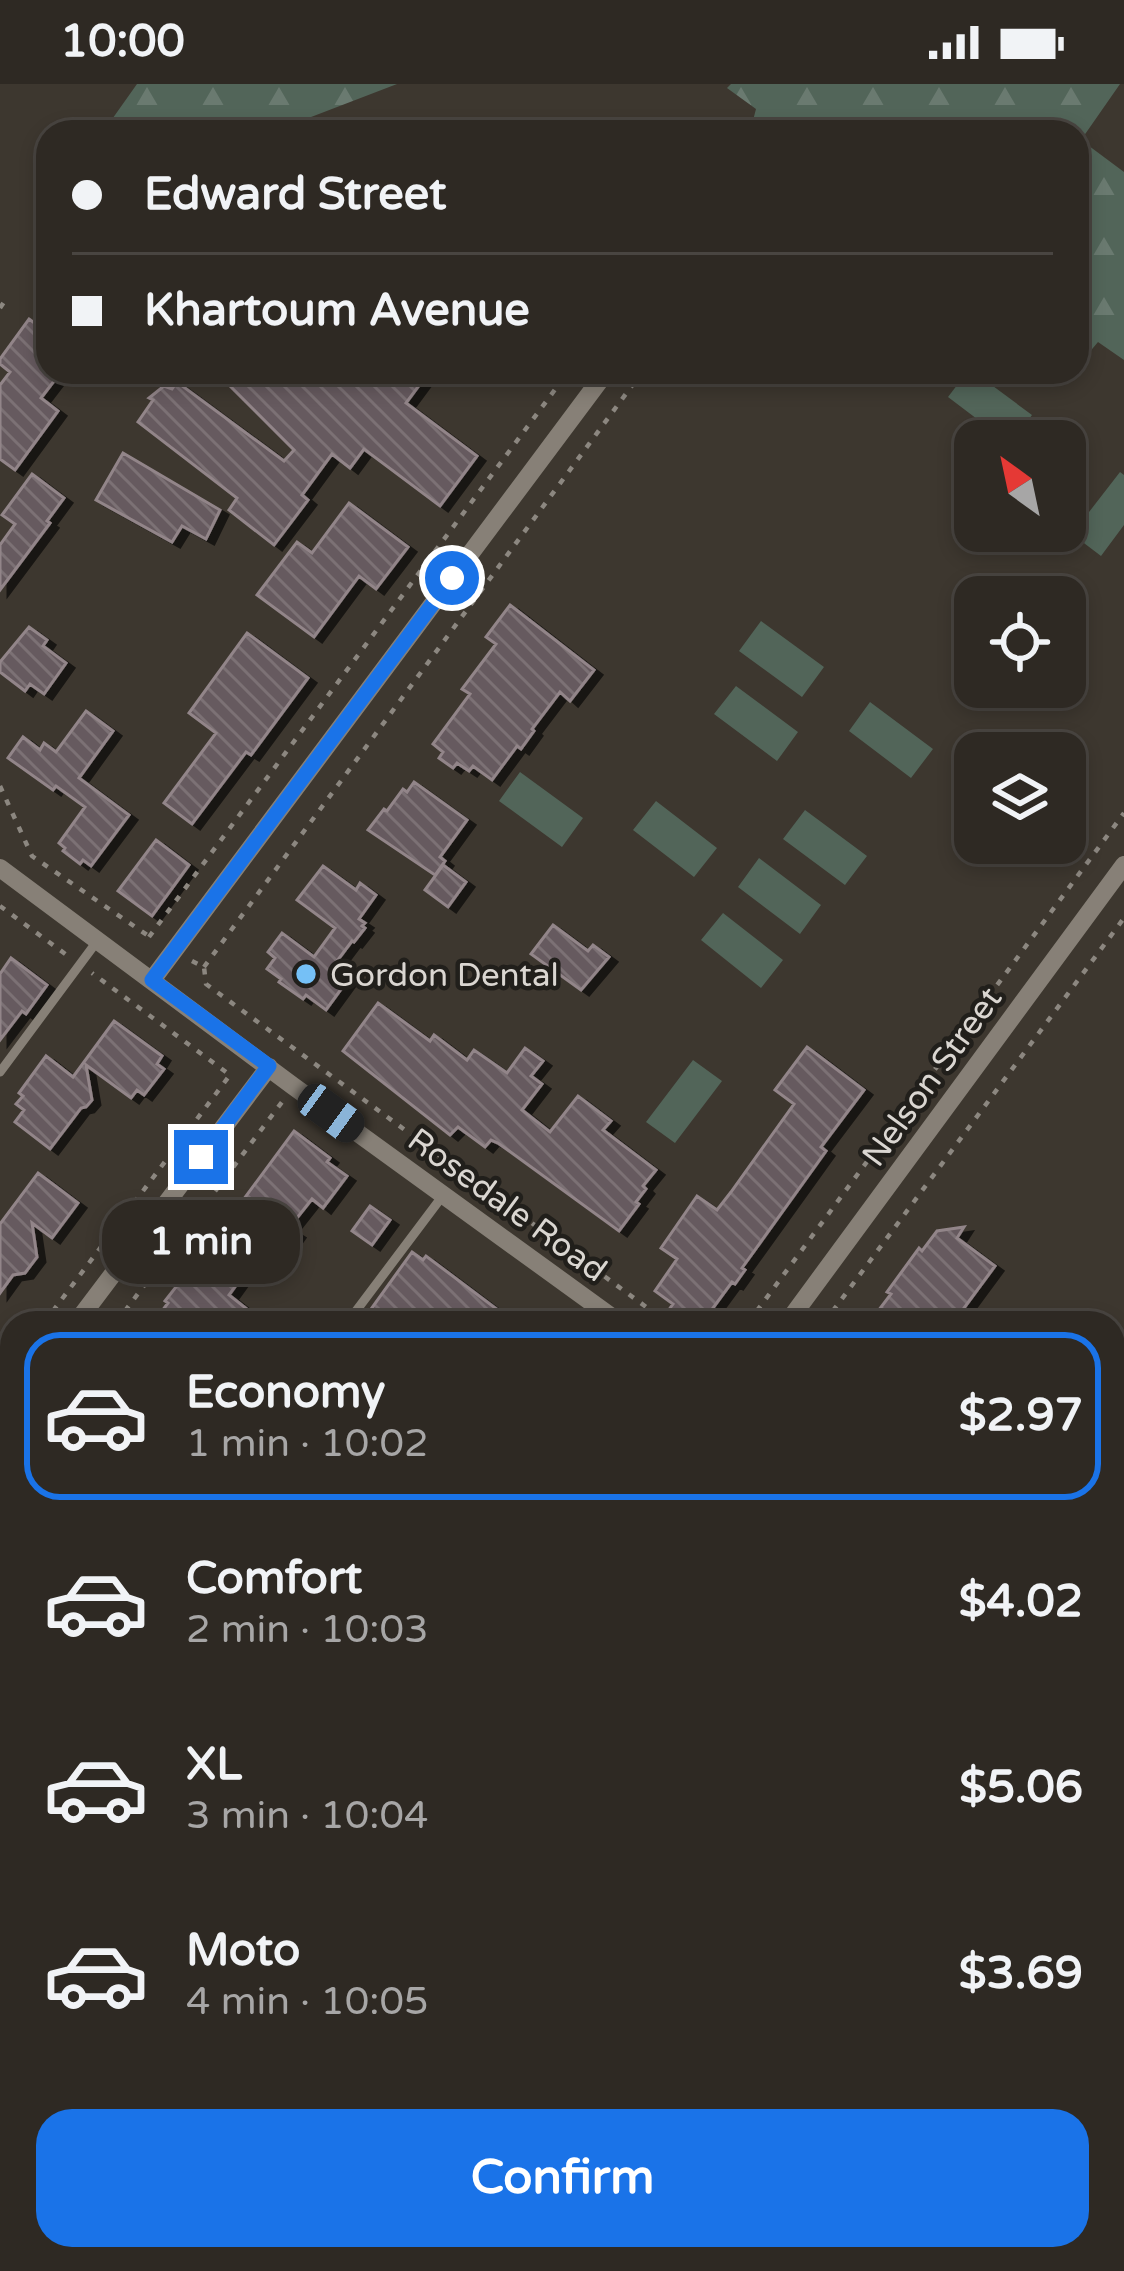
<!DOCTYPE html>
<html lang="en">
<head>
<meta charset="utf-8">
<style>
	body { margin:0; font-family:"Varela Round",sans-serif; background:#3a3530; color:#f1f3f6; height:100vh; display:flex; flex-direction:column; font-size:45px; white-space:nowrap }
	* { box-sizing:border-box; margin:0 }
	p { font-size:39px; color:#a7a6a6 }
	.icon { flex:none; width:66px; height:66px; fill:none; stroke:currentColor; stroke-width:2; stroke-linecap:round; stroke-linejoin:round }
	.map { position:relative; flex:1; overflow:hidden }
	.drawer { position:absolute; left:0px; top:1227px; width:1125px; height:960px; display:flex; flex-direction:column; background:#2e2923; border-radius:36px 36px 0 0; box-shadow:0 6px 18px #0003,0 0 0 3px #494541 }
	.drawer>* { flex:none }
	.hud { position:absolute; left:36px; top:36px; width:1053px; height:264px; border-radius:36px; box-shadow:0 6px 18px #0003,0 0 0 3px #494541; display:grid; align-content:center; height:264px; padding:0 36px; background:#2e2923 }
	.needle { width:78px; rotate:327deg }
	.tools { position:absolute; left:954px; top:336px; display:grid; gap:24px }
	.tools a { display:grid; place-items:center; width:132px; height:132px; border-radius:24px; background:#2e2923; box-shadow:0 6px 18px #0003,0 0 0 3px #494541; font-size:60px }
	.end { position:absolute; width:54px; height:54px; margin:-27px; border:15px solid #1a73e8; background:#fff; box-shadow:0 0 0 6px #fff }
	.from { border-radius:50% }
	.bubble { position:absolute; height:84px; border-radius:36px; background:#2e2923; box-shadow:0 6px 18px #0003,0 0 0 3px #494541; font-size:39px; font-weight:800; line-height:84px; text-align:center }
	.car { position:absolute; width:36px; height:72px; margin:-36px -18px; border-radius:15px; box-shadow:0 0 9px 3px #0007; background:linear-gradient(#222 24%,#8ab4d8 0 40%,#222 0 76%,#8ab4d8 0 86%,#222 0) }
	.hud b { display:flex; align-items:center; gap:42px; height:114px; font-size:45px }
	.hud b+b { border-top:3px solid #494541 }
	.hud i { width:30px; height:30px; background:#f1f3f6 }
	ul { padding:21px 0 0; list-style:none }
	li { display:flex; align-items:center; gap:36px; height:168px; margin:0 24px 18px; padding:0 12px; border:6px solid transparent; border-radius:36px }
	li div { flex:1 }
	li b { display:block; font-size:45px }
	li em { font-style:normal; font-weight:800 }
	li.current { border-color:#1a73e8 }
	li>.icon { width:108px; height:108px; stroke-width:1.5 }
	.primary-button { display:flex; gap:24px; margin-top:auto; padding:24px 36px }
	.primary-button a { flex:1; height:138px; border-radius:36px; background:#1a73e8; color:#fff; font-size:48px; font-weight:800; line-height:138px; text-align:center }
	.status { display:flex; justify-content:space-between; align-items:center; height:84px; padding:0 60px; background:#2e2923; direction:ltr }
	.status svg { height:33px; fill:currentColor }
	.map>svg:first-child { display:block }
	.built { fill:#483d30 }
	.forest { fill:url(#forest-firs) }
	.garden { fill:#526559 }
	.building { fill:url(#building-back-hatch); stroke:#928589; stroke-width:3; filter:url(#shadow) }
	.lines { fill:none; stroke-linecap:round; stroke-linejoin:round }
	.path { stroke:#8c8780; stroke-width:4.5; stroke-dasharray:6 9; stroke-linecap:butt }
	.lane { stroke:#878077; stroke-width:9 }
	.street { stroke:#878077; stroke-width:18 }
	.secondary { stroke:#878077; stroke-width:24 }
	.rail-casing { stroke:#b7b3ad; stroke-width:10 }
	.rail { stroke:#211f1b; stroke-width:6; stroke-dasharray:18; stroke-linecap:butt }
	.route { stroke:#1a73e8; stroke-width:15 }
	.poi-dot { fill:#75c0f6; stroke:#211f1b; stroke-width:4.5 }
	.labels { text-anchor:middle; stroke-width:9; stroke-linejoin:round; paint-order:stroke }
	.poi-label { font-size:33px; fill:#dad6d1; stroke:#211f1b; text-anchor:start }
	.street-label { font-size:33px; fill:#dad6d1; stroke:#211f1b }
</style>
</head>
<body>
<div class="status"><b>10:00</b><svg viewBox="0 0 49 12"><path d="M0 12V9h3v3zM5 12V6h3v6zM10 12V3h3v9zM15 12V0h3v12zM26 1h20v11H26zM47 4h2v5h-2z"/></svg></div>
<div class="map">
<svg width="1124" height="2187" viewBox="0 0 1124 2187">
	<defs>
		<pattern id="forest-firs" width="22" height="20" patternUnits="userSpaceOnUse" patternTransform="scale(3)"><rect width="22" height="20" fill="#526559"/><path d="M5 1l3.5 6h-7zM16 11l3.5 6h-7z" fill="#6a7a70"/></pattern>
		<pattern id="building-back-hatch" width="6" height="6" patternUnits="userSpaceOnUse" patternTransform="scale(3)"><rect width="6" height="6" fill="#665a5e"/><path d="M-1 5l2 2M0 0l6 6M5-1l2 2" fill="none" stroke="#7b7174"/></pattern>
		<filter id="shadow"><feDropShadow dx="8" dy="5" stdDeviation="0" flood-color="#0009"/></filter>
	</defs>
	<rect width="100%" height="100%" fill="#3d372f"/>
	<path class="built" d="M593 2175H717L744 2187H618Z"/>
	<path class="forest" d="M137 0H397L272 48H103Z
		M731 0H1120L1081 56 1124 88V276L1098 258 1077 283V48H750L756 25 727 4Z"/>
	<path class="garden" d="M967 288H974L1032 331 1013 357H1006L948 313Z
		M1120 388 1124 391V441L1101 472 1072 450Z
		M761 537 824 583 802 613 739 567Z
		M736 602 798 648 777 677 714 630Z
		M870 618 933 665 911 694 849 647Z
		M520 688 583 734 562 763 499 717Z
		M656 717 717 764 694 793 633 746Z
		M805 726 867 772 845 801 783 755Z
		M759 774 821 821 800 850 738 803Z
		M723 829 783 876 761 904 701 856Z
		M693 976 722 997 675 1059 646 1038Z"/>
	<path class="building" d="M29 235 48 249V288H61L41 314 58 327 15 386 0 375V301L10 288 0 280V275Z
		M216 288H429L406 319 477 372 440 422 364 365 350 384 332 370 302 411 308 416 274 461 229 426 237 414 138 338 153 316 149 314 164 302 172 305 177 298 284 377 294 366Z
		M123 369 220 426 206 455 182 442 172 458 96 416Z
		M32 390 64 414 47 437 50 439 0 506V461L15 440 2 431Z
		M349 419 408 463 376 505 359 492 314 553 257 511 297 458 312 469Z
		M510 521 594 586 570 617 560 608 532 645 534 647 521 665 517 662 492 696 473 682 469 687 457 679 453 684 439 674 443 668 433 660 470 610 462 605 496 560 486 553Z
		M29 543 47 556 43 562 66 579 44 610 30 600 25 607 0 588V578Z
		M247 549 308 594 251 671 246 668 192 740 164 719 216 649 189 629Z
		M86 627 113 647 79 694 129 731 91 782 83 776 80 780 63 767 65 764 59 759 85 723 56 702 53 706 8 674 23 653 40 666 44 659 56 668Z
		M414 698 467 736 440 773 445 777 435 791 368 746 384 725 387 727 403 705 407 708Z
		M156 756 189 781 152 832 118 807Z
		M443 781 466 798 448 823 425 806Z
		M323 782 356 806 360 799 376 811 359 835 365 839 362 842 365 844 354 858 352 857 331 885 347 897 326 926 306 911 303 915 279 898 281 895 267 885 275 874 268 868 282 849 314 873 335 844 297 816Z
		M553 841 588 867 593 861 609 873 581 906 531 870Z
		M11 874 47 901 26 930 22 927 0 956V890Z
		M378 919 430 957 434 951 467 976 474 966 507 989 525 964 543 977 531 992 542 1000 522 1026 550 1048 578 1012 611 1037 603 1046 656 1086 643 1102 646 1105 636 1118 639 1120 619 1147 498 1059 491 1056 485 1063 458 1043 450 1051 343 967Z
		M114 937 162 972 157 980 164 985 144 1011 137 1006 131 1014 86 981 92 1016 86 1023 81 1024 50 1065 15 1038 24 1026 16 1020 23 1012 19 1009 46 972 73 993Z
		M807 963 864 1006 821 1063 826 1067 742 1184 745 1186 735 1200 732 1198 702 1239H684L668 1227 673 1220 655 1207 677 1175 661 1164 697 1112 717 1126 731 1108 794 1020 775 1006Z
		M294 1047 330 1074 327 1078 347 1092 323 1124 312 1115 289 1144 297 1149 278 1176 263 1164 229 1211 252 1229 245 1239H153L168 1219 165 1217 190 1185 204 1196 233 1156 221 1146Z
		M38 1089 78 1119 52 1154 32 1139 37 1173 25 1189 13 1191 0 1209V1140Z
		M370 1122 390 1136 372 1161 352 1147Z
		M964 1143 957 1154 995 1182 953 1239H869L891 1210 887 1208 919 1164 922 1167 937 1147Z
		M412 1168 423 1176 426 1172 515 1239H361Z"/>
	<g class="lines">
		<path class="path" d="M0 224 6 215
			M0 702 32 772 147 851
			M0 822 68 872
			M149 853 568 288
			M192 877 204 883 206 900 668 1239
			M204 883 642 288
			M44 1239 230 991 92 889
			M116 1239 282 1018
			M748 1239 1124 729
			M824 1239 1124 834
			M0 1298 12 1282
			M0 1394 12 1378
			M1113 1567 1124 1575
			M0 1772 12 1778
			M0 1793 8 1776
			M0 1807 12 1813
			M0 1830 12 1836
			M0 1891 12 1896 1 1919
			M0 1989 12 1991"/>
		<path class="lane" d="M0 988 98 856
			M347 1239 444 1110
			M0 1552 12 1558
			M0 1703 12 1687
			M0 2013 12 2011
			M0 2037 12 2033
			M0 2173 12 2157
			M363 2175 383 2187
			M292 2187 300 2175
			M327 2187 328 2185
			M439 2187 443 2175"/>
		<path class="street" d="M0 784 293 1002 620 1239
			M152 896 606 288
			M76 1239 269 983
			M787 1239 1124 781
			M0 1341 12 1325
			M1113 1601 1124 1609
			M1113 1872 1124 1857
			M0 2073 12 2079
			M211 2175 233 2187
			M540 2187 545 2175"/>
		<path class="secondary" d="M0 1719 12 1724
			M993 2175 1013 2187"/>
		<defs>
			<path id="rail" d="M0 1869 12 1875
				M0 1925 12 1931
				M624 2175 651 2187
				M671 2175 698 2187"/>
		</defs>
		<use href="#rail" class="rail-casing"/>
		<use href="#rail" class="rail"/>
	</g>
	<g class="lines">
		<path class="route" d="M201 1073 269 982 152 896 452 494"/>
	</g>
	<circle class="poi-dot" cx="306" cy="890" r="12"/>
	<g class="labels">
		<g class="poi-label">
			<text x="330" y="902">Gordon Dental</text>
		</g>
		<g class="street-label">
			<text transform="translate(931 992) rotate(-54)" y="12">Nelson Street</text>
			<text transform="translate(508 1120) rotate(36)" y="12">Rosedale Road</text>
		</g>
	</g>
</svg>
<div class="tools">
<a><svg class="needle" viewBox="-14 -14 28 28"><path d="M0-13l5 13h-10z" fill="#e53935"/><path d="M0 13l5-13h-10z" fill="#a7a6a6"/></svg></a>
<a><svg class="icon" aria-label="locate" viewBox="0 0 24 24"><circle cx="12" cy="12" r="6"/><path d="M12 2v4M12 18v4M2 12h4M18 12h4"/></svg></a>
<a><svg class="icon" aria-label="layers" viewBox="0 0 24 24"><path d="M12 4l9 5-9 5-9-5zM3 14l9 5 9-5"/></svg></a>
</div>
<i class="end from" style="left:452px;top:494px"></i>
<i class="end" style="left:201px;top:1073px"></i>
<div class="bubble" style="left:102px;top:1116px;width:198px">1 min</div>
<i class="car" style="left:331px;top:1029px;rotate:126deg"></i>
<div class="hud">
<b><i class="from"></i>Edward Street</b>
<b><i></i>Khartoum Avenue</b>
</div>
<section class="drawer">
<ul>
<li class="current"><svg class="icon" aria-label="car" viewBox="0 0 24 24"><path d="M5 17H2v-5l4-1 3-4h7l3 4 3 1v5h-3M9 17h6M6 11h13"/><circle cx="7" cy="17" r="2"/><circle cx="17" cy="17" r="2"/></svg><div><b>Economy</b><p>1 min · 10:02</p></div><em>$2.97</em></li>
<li><svg class="icon" aria-label="car" viewBox="0 0 24 24"><path d="M5 17H2v-5l4-1 3-4h7l3 4 3 1v5h-3M9 17h6M6 11h13"/><circle cx="7" cy="17" r="2"/><circle cx="17" cy="17" r="2"/></svg><div><b>Comfort</b><p>2 min · 10:03</p></div><em>$4.02</em></li>
<li><svg class="icon" aria-label="car" viewBox="0 0 24 24"><path d="M5 17H2v-5l4-1 3-4h7l3 4 3 1v5h-3M9 17h6M6 11h13"/><circle cx="7" cy="17" r="2"/><circle cx="17" cy="17" r="2"/></svg><div><b>XL</b><p>3 min · 10:04</p></div><em>$5.06</em></li>
<li><svg class="icon" aria-label="car" viewBox="0 0 24 24"><path d="M5 17H2v-5l4-1 3-4h7l3 4 3 1v5h-3M9 17h6M6 11h13"/><circle cx="7" cy="17" r="2"/><circle cx="17" cy="17" r="2"/></svg><div><b>Moto</b><p>4 min · 10:05</p></div><em>$3.69</em></li>
</ul>
<div class="primary-button"><a>Confirm</a></div>
</section>
</div>
</body>
</html>
